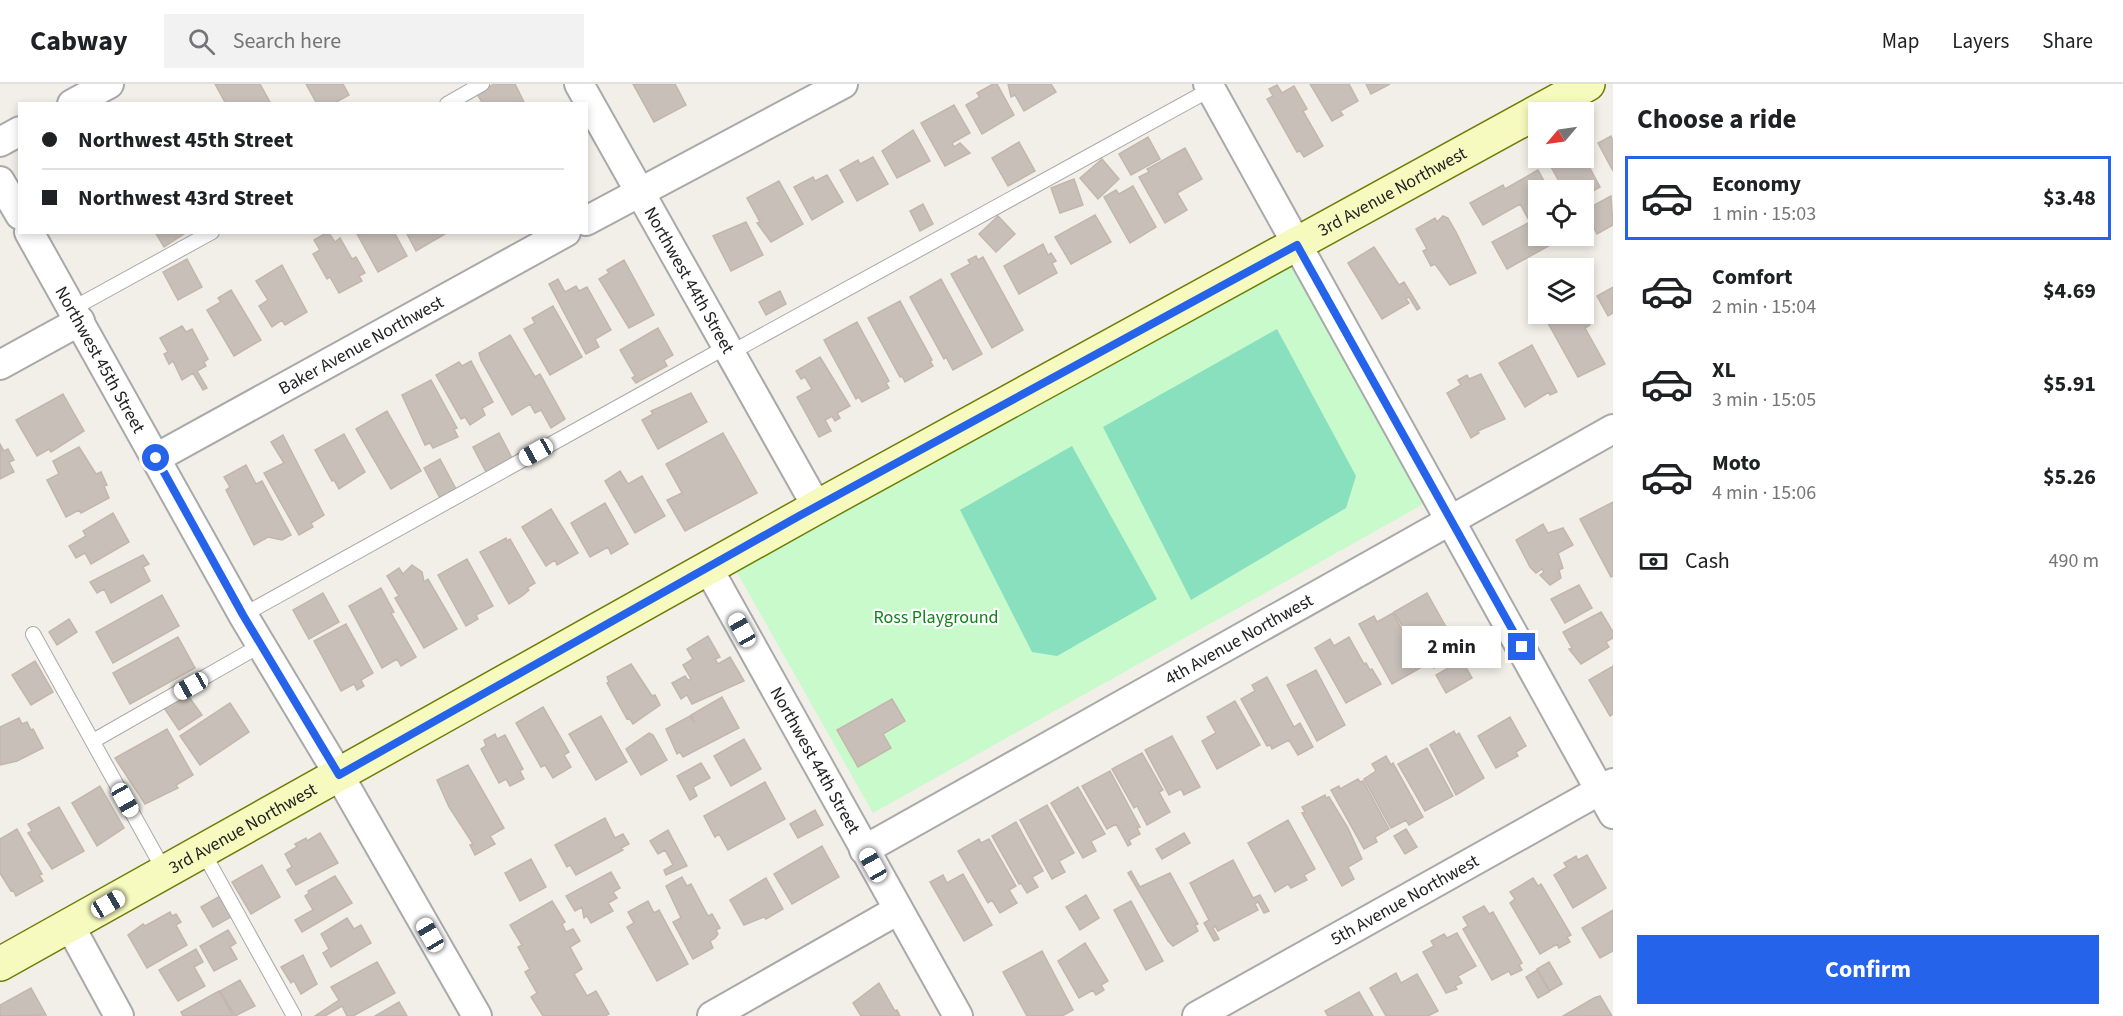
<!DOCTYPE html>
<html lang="en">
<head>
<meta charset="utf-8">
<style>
	body { margin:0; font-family:"Source Sans 3",sans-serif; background:#f2f2f2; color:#202124; height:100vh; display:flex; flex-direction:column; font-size:22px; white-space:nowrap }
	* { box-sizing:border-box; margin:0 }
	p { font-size:20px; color:#757577 }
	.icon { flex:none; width:33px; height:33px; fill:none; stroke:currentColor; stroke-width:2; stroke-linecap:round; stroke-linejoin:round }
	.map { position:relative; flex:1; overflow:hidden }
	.details { display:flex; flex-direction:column; background:#fff; width:510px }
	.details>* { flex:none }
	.top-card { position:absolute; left:18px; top:18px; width:570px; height:132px; border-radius:0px; box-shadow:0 3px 9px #0003; display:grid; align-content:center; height:132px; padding:0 24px; background:#fff }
	.needle { width:39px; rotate:241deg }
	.controls { position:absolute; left:1528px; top:18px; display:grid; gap:12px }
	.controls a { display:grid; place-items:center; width:66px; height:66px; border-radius:0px; background:#fff; box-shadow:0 3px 9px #0003; font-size:30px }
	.end { position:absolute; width:27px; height:27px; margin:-14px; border:8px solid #2563eb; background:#fff; box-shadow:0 0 0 3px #fff }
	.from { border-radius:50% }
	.bubble { position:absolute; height:42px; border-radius:0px; background:#fff; box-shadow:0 3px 9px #0003; font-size:20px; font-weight:700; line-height:42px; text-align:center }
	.car { position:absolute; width:18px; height:36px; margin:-18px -9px; border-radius:8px; box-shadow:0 0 4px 2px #0007; background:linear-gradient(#fff 24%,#345 0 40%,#fff 0 76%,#345 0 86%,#fff 0) }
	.top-card b { display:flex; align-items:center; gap:21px; height:57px; font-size:22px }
	.top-card b+b { border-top:2px solid #e0e0e0 }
	.top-card i { width:15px; height:15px; background:#202124 }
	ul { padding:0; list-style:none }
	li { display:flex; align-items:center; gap:18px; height:84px; margin:0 12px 9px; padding:0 12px; border:3px solid transparent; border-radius:0px }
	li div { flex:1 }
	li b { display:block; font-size:22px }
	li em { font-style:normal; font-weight:700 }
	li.current { border-color:#2563eb }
	li>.icon { width:54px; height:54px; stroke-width:1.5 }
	h2 { padding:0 24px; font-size:27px; line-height:72px }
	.pay { display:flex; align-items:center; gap:15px; height:66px; padding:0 24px; font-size:22px }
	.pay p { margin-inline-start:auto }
	.primary-button { display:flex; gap:12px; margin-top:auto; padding:12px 24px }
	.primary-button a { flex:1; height:69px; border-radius:0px; background:#2563eb; color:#fff; font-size:24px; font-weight:700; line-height:69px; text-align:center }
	header { display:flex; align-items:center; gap:36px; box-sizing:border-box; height:84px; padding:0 30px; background:#fff; border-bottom:2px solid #e0e0e0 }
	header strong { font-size:28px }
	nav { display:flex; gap:33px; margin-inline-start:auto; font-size:21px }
	.search { width:420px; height:54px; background:#f2f2f2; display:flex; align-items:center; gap:15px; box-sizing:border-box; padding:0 21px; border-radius:0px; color:#757577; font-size:22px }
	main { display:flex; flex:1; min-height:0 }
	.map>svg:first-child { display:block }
	.park { fill:#c8facc }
	.pitch { fill:#88e0be }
	.building { fill:#c7bfb8; stroke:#c4b6ab; stroke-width:1.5 }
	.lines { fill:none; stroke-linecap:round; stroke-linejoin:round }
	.lane-casing { stroke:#a9a9a9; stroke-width:16 }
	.street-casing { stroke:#a9a9a9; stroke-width:32 }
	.secondary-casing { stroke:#707d05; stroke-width:36 }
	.lane { stroke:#fff; stroke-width:14 }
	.street { stroke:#fff; stroke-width:28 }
	.secondary { stroke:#f7fabf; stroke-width:33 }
	.route { stroke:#2563eb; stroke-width:8 }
	.labels { text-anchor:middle; stroke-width:4.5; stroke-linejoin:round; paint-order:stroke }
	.street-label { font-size:18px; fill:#222; stroke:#fff }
	.park-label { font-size:18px; fill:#0c8416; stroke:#fff }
</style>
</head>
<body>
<header>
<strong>Cabway</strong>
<div class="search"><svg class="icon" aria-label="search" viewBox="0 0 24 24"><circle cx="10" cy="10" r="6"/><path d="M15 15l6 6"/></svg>Search here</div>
<nav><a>Map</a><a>Layers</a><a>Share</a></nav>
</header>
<main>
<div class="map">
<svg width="1613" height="932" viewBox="0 0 1613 932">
	<rect width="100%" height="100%" fill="#f2efe9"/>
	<path class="park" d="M1291 177 1427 418 873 729 735 485Z"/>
	<path class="pitch" d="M1277 245 1356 392 1346 424 1191 516 1103 343Z
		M1072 362 1157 515 1057 572 1032 568 960 426Z"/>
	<path class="building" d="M215 0H260L271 20H226Z
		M306 0H343L349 11 333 20H317Z
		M494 0H515L524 18 483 20 477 10Z
		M633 0H675L686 21 654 38Z
		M993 0H997L1014 31 982 50 966 21 980 13 977 9Z
		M1008 0H1051L1056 8 1024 27 1015 11 1011 13Z
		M1310 0H1349L1358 17 1340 27 1343 31 1332 37Z
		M1366 0H1390L1371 10Z
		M1277 1 1282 9 1294 2 1307 25 1303 27 1323 62 1304 73 1300 67 1297 68 1267 15 1273 12 1269 5Z
		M954 21 970 49 952 59 954 63 960 59 970 69 945 82 921 39Z
		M913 46 930 77 897 94 882 67Z
		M1611 52 1613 57V87L1598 59Z
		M1148 53 1160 75 1131 91 1119 70Z
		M1019 58 1035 87 1008 102 992 74Z
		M1185 64 1202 95 1177 109 1187 126 1165 139 1139 93 1149 88 1147 85Z
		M873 73 888 100 857 117 840 86 858 76 860 80Z
		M1584 73 1600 103 1586 111 1590 119 1584 123V106H1559L1557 102 1561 101 1549 79 1560 74Z
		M1102 75 1119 95 1098 115 1080 94Z
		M1538 86 1549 106H1539V152H1559L1561 155 1507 185 1492 158 1530 138 1520 120 1483 141 1470 119 1503 101 1505 105Z
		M827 91 843 118 812 136 794 103 813 93 815 97Z
		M1074 95 1083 121 1060 129 1051 104Z
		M779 97 803 140 771 158 757 139 760 138 747 114Z
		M1133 102 1156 143 1130 159 1104 113 1116 106 1119 110Z
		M1611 112 1613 141 1597 150 1585 126Z
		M923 120 933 140 920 147 910 127Z
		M1095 131 1111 158 1071 180 1055 153Z
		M998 132 1015 150 996 168 979 150Z
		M1443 132 1448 134 1456 148 1476 189 1450 201 1435 180 1431 182 1423 167 1427 165 1416 145 1435 134 1437 138Z
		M746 138 763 171 731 187 713 152Z
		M155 148H187L164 163Z
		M328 148 335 158 340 154 352 175 356 173 365 189 359 192 362 197 339 209 330 193 327 195 313 170 320 166 314 156Z
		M356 148H394L407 172 378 188Z
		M406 148H444L445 150 416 167Z
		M1043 160 1048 171 1051 169 1056 177 1052 179 1057 189 1019 210 1004 182Z
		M1374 163 1399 201 1404 198 1420 224 1417 226 1409 213 1406 215 1409 219 1382 235 1348 179Z
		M976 172 978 176 983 173 1023 246 992 264 951 190 970 180 968 176Z
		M187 175 202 203 178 216 163 188Z
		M624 176 654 231 629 244 599 195 609 189 607 186Z
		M282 181 307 228 285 241 282 236 272 243 259 222 268 216 256 197Z
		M558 195 565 208 576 202 579 207 587 203 611 246 595 255 599 263 586 270 549 200Z
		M941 195 982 270 953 286 946 273 944 275 910 213Z
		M1613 203V229L1608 232 1597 212Z
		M231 206 261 256 234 272 207 226 221 218 218 214Z
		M780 207 786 220 766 231 759 218Z
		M900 217 932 276 930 277 933 282 905 298 902 292 900 293 868 234Z
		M553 222 582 273 550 291 524 245 535 239 532 234Z
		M1584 229 1590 241 1585 244 1605 280 1578 293 1548 239 1566 230Z
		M857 238 889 297 886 299 889 304 862 318 859 313 856 315 824 256Z
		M182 242 186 248 192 245 208 275 204 278 206 282 197 287 207 304 203 306 193 289 182 296 173 277 169 280 164 270 168 268 160 254Z
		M658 244 673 271 664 276 667 282 636 299 632 294 635 292 620 266Z
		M510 251 535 293 540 290 565 335 551 344 541 326 535 329 530 320 512 331 481 276 479 269Z
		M1532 261 1557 308 1550 311 1549 308 1525 323 1499 279Z
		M820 273 850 322 837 329 840 334 835 337 832 332 825 336 831 347 819 353 797 313 812 305 805 293 801 295 796 287Z
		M471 277 493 318 482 324 485 331 470 341 465 333 461 335 436 291 459 278 462 282Z
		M1481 290 1505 335 1478 347 1479 349 1471 354 1447 309 1461 301 1458 296 1467 291 1469 295Z
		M431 296 457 344 454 345 458 353 433 364 430 359 425 361 402 311Z
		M691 309 707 338 658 365 642 336 653 330 651 327Z
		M63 310 84 347 51 368 49 365 37 372 16 336Z
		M387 327 421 387 391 405 356 345Z
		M499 349 513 376 487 390 473 363Z
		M723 349 757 409 685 447 667 416 682 409 666 380Z
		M344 350 365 388 339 405 334 396 332 397 315 366Z
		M283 351 324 431 311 439 313 443 299 451 264 389 284 379 271 358Z
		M0 360 4 367 8 365 14 376 9 378 14 388 0 395Z
		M79 363 96 390 101 388 107 401 104 402 109 414 81 429 79 426 66 433 47 396 59 390 53 377Z
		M440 375 457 407 441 416 424 384Z
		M246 381 256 400 262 397 291 451 282 456 268 453 254 461 226 406 230 403 224 393Z
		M620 387 628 400 642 392 665 432 635 449 605 397Z
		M1613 418V492L1611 493 1580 435Z
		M605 419 628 460 611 470 608 463 590 473 571 439Z
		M551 425 578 469 557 481 555 476 546 482 522 443Z
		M113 429 129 458 91 480 85 469 76 474 69 462 86 452 83 447Z
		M1543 440 1548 449 1563 444 1573 461 1558 469 1563 484 1559 486 1561 494 1550 501 1540 491 1544 488 1542 485 1536 489 1530 483 1516 456Z
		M506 454 507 457 510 455 535 499 527 504 529 506 522 512 509 520 480 468Z
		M143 471 149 480 143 483 150 497 111 519 104 505 97 509 90 498Z
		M467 475 493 522 476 531 478 535 466 542 438 491Z
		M412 481 422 488 424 498 428 495 457 545 424 564 395 514 399 512 387 492 399 484 403 490Z
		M1579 501 1592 524 1565 539 1551 515Z
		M381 504 394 528 391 529 416 573 401 582 397 575 382 584 349 522Z
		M323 509 339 538 309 555 293 526Z
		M1427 509 1455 559 1450 562 1455 572 1434 584 1425 572 1421 574 1394 528Z
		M162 511 179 542 113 579 96 548Z
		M1601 528 1613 548V554L1606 558 1609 563 1581 580 1569 565 1572 564 1563 548Z
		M1393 529 1422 583 1392 600 1359 540 1374 532 1377 538Z
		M69 535 77 548 57 561 49 548Z
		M346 540 373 589 361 596 364 602 357 606 354 600 341 607 314 557Z
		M708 552 720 573 715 575 718 580 730 573 744 597 692 620 687 611 681 615 672 599 685 592 688 596 691 595 683 581 693 575 687 565Z
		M178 553 195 584 130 620 113 589Z
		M1349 553 1364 580 1366 579 1370 586 1372 585 1381 600 1346 619 1315 564 1330 555 1334 562Z
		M1462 576 1472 594 1446 609 1436 591Z
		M35 577 53 608 31 621 12 591Z
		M631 580 652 612 655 611 660 621 633 640 629 634 627 635 607 599 609 598 607 593Z
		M1613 582V630L1610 632 1589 596Z
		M1316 586 1345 641 1317 657 1287 601Z
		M1267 593 1294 643 1300 639 1313 663 1298 671 1289 656 1272 665 1270 661 1267 662 1241 615 1255 607 1252 601Z
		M184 606 202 631 179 646 162 621Z
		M722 613 739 644 683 673 680 668 677 670 666 645 690 632 695 639 691 631Z
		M892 615 905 637 883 650 891 664 858 683 837 646Z
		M1235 617 1260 661 1217 685 1202 657 1216 649 1207 633Z
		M230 619 249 648 200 681 180 652Z
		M543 623 569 668 564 671 571 683 553 694 545 681 541 683 516 639Z
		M601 632 627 678 596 696 569 650Z
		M1510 633 1526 662 1516 668 1518 672 1496 684 1478 652Z
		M19 634 22 640 27 638 31 646 33 645 43 664 17 677 0 681V643Z
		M167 645 193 691 176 701 178 704 145 720 115 674Z
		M1454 647 1456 651 1459 649 1484 694 1456 711 1430 661Z
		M649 649 653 651 667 676 641 691 626 665Z
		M495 650 497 655 505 651 523 685 520 687 524 695 510 702 506 695 499 699 481 665 486 662 484 656Z
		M1172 652 1200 703 1184 711 1181 705 1169 711 1145 666Z
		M744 655 761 685 731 702 714 672Z
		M1427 664 1453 712 1425 727 1398 680Z
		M1142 669 1163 706 1159 708 1170 728 1147 741 1137 722 1134 724 1112 685Z
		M1386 672 1391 681 1393 679 1423 733 1409 741 1406 736 1391 744 1364 695 1376 687 1372 680Z
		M701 679 710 694 693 703 697 712 690 716 677 692Z
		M468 681 504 744 490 752 495 760 475 771 470 761 473 760 449 723 437 696Z
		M1110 687 1140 743 1137 744 1140 750 1129 756 1131 760 1128 762 1116 740 1107 745 1082 702Z
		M1358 695 1360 698 1363 697 1389 745 1375 753 1377 758 1364 765 1331 706 1339 702 1340 705Z
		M765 698 785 735 728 766 719 750 715 753 704 732Z
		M100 702 124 744 97 762 72 719Z
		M1078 703 1105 750 1091 757 1096 767 1083 774 1051 719Z
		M1325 711 1326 714 1329 713 1348 744 1362 775 1348 783 1354 795 1342 802 1302 729 1305 728 1302 723Z
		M1047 721 1074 769 1059 777 1065 788 1052 795 1020 736Z
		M59 723 84 767 52 785 28 749 32 747 28 740Z
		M815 726 823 741 798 754 790 740Z
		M605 734 615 754 623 750 629 760 621 764 623 766 576 791 570 781 567 783 555 761Z
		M1288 736 1315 785 1304 791 1307 796 1291 804 1288 800 1275 808 1248 759Z
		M1016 738 1043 787 1032 793 1038 803 1027 809 1021 799 1019 800 992 752Z
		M17 745 42 790 39 791 43 797 16 812 13 806 11 807 0 789V755Z
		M1406 745 1417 763 1405 770 1394 752Z
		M668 746 687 782 666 791 664 786 673 781 665 766 658 770 650 757Z
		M320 749 338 779 296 801 287 786 292 783 285 770 297 763 295 760 306 754 307 757Z
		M1184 749 1190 759 1162 775 1156 765Z
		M979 755 981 759 989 755 1016 802 1009 806 1017 819 1000 829 992 816 988 819 958 767Z
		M822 762 839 793 792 820 774 790Z
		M1587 771 1606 804 1573 824 1554 791 1567 783 1564 779 1576 772 1578 776Z
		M531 775 546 803 520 817 505 789Z
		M1233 776 1253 814 1260 811 1269 827 1264 829 1258 818 1255 820 1258 826 1218 847 1215 842 1213 844 1219 855 1214 857 1204 839 1209 836 1190 799Z
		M262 781 280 813 251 830 232 798Z
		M1131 787 1140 803 1170 789 1198 840 1195 841 1198 847 1173 862 1168 857 1128 789Z
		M611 788 620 804 613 808 617 814 608 819 613 827 591 839 587 832 584 834 582 823 575 827 566 812Z
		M963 790 992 841 964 857 930 798 943 791 947 799Z
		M335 792 352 819 302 848 295 836 313 826 305 812 309 809 308 807Z
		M682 793 687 802 691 800 708 832 712 830 720 844 716 846 718 850 715 854 710 857 713 864 693 875 673 838 681 834 666 802Z
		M766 794 783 825 766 835 764 833 744 841 730 816Z
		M1533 794 1538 802 1541 800 1571 851 1567 853 1570 858 1559 864 1557 860 1540 870 1510 819 1515 815 1510 808Z
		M1086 811 1099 834 1080 846 1066 823Z
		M220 812 231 833 213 843 201 823Z
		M552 817 565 838 562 840 566 848 573 845 580 857 570 863 582 885 574 890 587 912 596 907 609 930 605 932H543L531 913 537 909 525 888 530 885 518 863 522 861 510 841Z
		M648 817 654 829 659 826 688 880 657 897 627 843 634 839 628 828Z
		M1131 817 1163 877 1146 886 1114 826Z
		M1484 822 1489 830 1493 828 1522 879 1519 881 1522 886 1511 891 1509 887 1492 896 1463 845 1468 842 1463 833Z
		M1613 826V867L1600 874 1582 844Z
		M170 828 172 832 176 830 181 838 176 841 187 861 147 884 128 851 143 840 145 842Z
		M347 834 354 845 361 841 371 859 331 883 323 869 329 865 321 850Z
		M228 846 236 859 230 863 237 875 214 887 200 862Z
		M1457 849 1476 882 1458 892 1462 899 1455 902 1457 905 1446 909 1423 868 1434 862 1431 857 1444 850 1447 854Z
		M1085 859 1108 897 1101 901 1104 906 1096 911 1093 906 1079 914 1058 877Z
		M196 865 203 878 194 883 205 902 178 917 159 886Z
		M1042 867 1073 926 1062 932H1027L1003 888Z
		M303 871 317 900 301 910 294 897 291 899 281 883Z
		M377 878 395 909 353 932H347L342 922 325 932H315L339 916 331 903Z
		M1549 878 1562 900 1550 907 1537 885Z
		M1537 886 1549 908 1538 914 1526 893Z
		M1396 889 1401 899 1417 890 1438 927 1428 932H1386L1370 904Z
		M240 896 255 922 235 932 220 907Z
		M879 899 895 927 897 926 900 932H861L853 919Z
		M31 904 46 931 0 932V921Z
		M219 907 233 932H183L181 928Z
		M1359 908 1373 932H1328L1325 927Z
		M1600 912 1612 932H1563L1594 914Z
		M399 918 407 932H375Z"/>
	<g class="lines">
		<defs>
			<path id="lane" d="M447 20 482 0
				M72 225 212 148
				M732 268 1213 4
				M243 531 728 262
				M33 550 165 788
				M93 657 261 561
				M202 766 294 932"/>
			<g id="street">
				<path id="s1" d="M579 0 817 423"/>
				<path d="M1208 0 1613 730"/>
				<path d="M72 20 109 0"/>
				<path d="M0 58 20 47"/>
				<path d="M0 97 20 131"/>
				<path d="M586 137 843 0"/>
				<path id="s2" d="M29 148 243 531 339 691 477 932"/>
				<path d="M0 281 80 237"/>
				<path id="s3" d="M156 374 566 148"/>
				<path id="s4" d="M708 484 958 932"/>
				<path id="s5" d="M864 766 1613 345"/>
				<path d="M70 842 119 932"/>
				<path d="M712 932 898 826"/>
				<path id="s6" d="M1197 932 1613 699"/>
			</g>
			<g id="secondary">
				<path id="s7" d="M0 880 817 423 1588 0"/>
			</g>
		</defs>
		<use href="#lane" class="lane-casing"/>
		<use href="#street" class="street-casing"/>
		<use href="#secondary" class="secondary-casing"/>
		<use href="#lane" class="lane"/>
		<use href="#street" class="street"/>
		<use href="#secondary" class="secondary"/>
	</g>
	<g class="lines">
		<path class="route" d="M156 374 243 531 339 691 799 432 1297 161 1522 563"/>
	</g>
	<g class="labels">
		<g class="street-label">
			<text dy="6" stroke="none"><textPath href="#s7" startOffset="1592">3rd Avenue Northwest</textPath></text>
			<text dy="6" stroke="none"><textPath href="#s1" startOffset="225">Northwest 44th Street</textPath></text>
			<text dy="6" stroke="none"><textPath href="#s3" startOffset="234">Baker Avenue Northwest</textPath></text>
			<text dy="6" stroke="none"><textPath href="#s2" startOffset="146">Northwest 45th Street</textPath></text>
			<text dy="6" stroke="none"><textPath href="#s5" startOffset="430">4th Avenue Northwest</textPath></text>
			<text dy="6" stroke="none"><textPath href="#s4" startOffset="220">Northwest 44th Street</textPath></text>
			<text dy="6" stroke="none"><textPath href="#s7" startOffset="278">3rd Avenue Northwest</textPath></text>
			<text dy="6" stroke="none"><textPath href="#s6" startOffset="238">5th Avenue Northwest</textPath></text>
		</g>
		<g class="park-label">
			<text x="936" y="539">Ross Playground</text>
		</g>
	</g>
</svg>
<div class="controls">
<a><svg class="needle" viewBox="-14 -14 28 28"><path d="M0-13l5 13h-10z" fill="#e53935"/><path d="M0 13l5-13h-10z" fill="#757577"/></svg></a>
<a><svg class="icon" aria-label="locate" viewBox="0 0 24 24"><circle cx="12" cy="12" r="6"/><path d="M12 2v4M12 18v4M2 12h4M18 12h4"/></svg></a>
<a><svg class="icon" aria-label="layers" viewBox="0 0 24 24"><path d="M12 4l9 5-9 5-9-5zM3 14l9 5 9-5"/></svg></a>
</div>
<i class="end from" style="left:156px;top:374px"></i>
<i class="end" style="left:1522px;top:563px"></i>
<div class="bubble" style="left:1402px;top:542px;width:99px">2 min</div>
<i class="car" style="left:536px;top:368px;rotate:241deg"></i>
<i class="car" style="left:742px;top:546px;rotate:331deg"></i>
<i class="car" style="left:191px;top:602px;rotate:241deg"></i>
<i class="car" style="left:125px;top:716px;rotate:151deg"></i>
<i class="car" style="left:873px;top:781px;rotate:331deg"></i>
<i class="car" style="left:108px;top:820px;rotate:60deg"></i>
<i class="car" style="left:430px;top:851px;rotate:330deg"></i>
<div class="top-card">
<b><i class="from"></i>Northwest 45th Street</b>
<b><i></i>Northwest 43rd Street</b>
</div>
</div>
<section class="details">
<h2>Choose a ride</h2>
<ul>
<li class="current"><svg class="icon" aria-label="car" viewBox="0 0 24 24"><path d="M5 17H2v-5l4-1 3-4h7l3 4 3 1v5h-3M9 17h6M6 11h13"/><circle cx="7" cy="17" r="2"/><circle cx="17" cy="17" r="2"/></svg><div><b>Economy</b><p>1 min · 15:03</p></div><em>$3.48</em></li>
<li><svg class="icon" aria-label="car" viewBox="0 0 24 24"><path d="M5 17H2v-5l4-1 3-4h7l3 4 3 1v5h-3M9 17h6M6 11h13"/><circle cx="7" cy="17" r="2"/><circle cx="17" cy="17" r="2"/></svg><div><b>Comfort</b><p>2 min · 15:04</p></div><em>$4.69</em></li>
<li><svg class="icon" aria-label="car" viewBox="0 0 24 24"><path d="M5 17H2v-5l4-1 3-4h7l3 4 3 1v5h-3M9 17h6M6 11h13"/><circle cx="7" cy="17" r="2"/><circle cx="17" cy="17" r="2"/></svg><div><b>XL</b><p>3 min · 15:05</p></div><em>$5.91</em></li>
<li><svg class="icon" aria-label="car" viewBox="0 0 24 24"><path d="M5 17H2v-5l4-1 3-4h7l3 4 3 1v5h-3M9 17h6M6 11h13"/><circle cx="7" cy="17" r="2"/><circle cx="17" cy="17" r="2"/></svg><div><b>Moto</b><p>4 min · 15:06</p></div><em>$5.26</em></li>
</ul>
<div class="pay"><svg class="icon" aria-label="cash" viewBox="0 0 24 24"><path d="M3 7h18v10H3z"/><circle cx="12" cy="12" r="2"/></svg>Cash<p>490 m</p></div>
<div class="primary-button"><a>Confirm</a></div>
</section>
</main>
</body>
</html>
